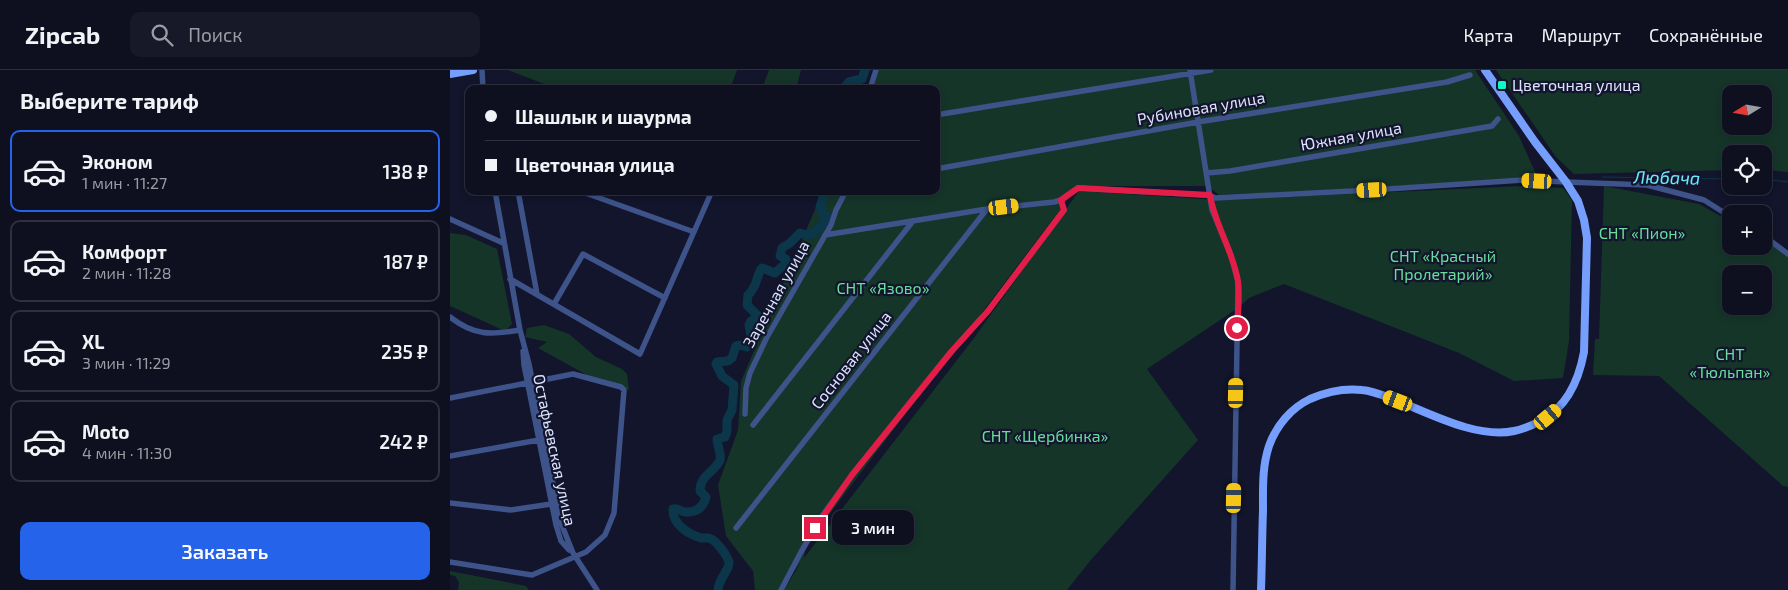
<!DOCTYPE html>
<html lang="ru">
<head>
<meta charset="utf-8">
<style>
	body { margin:0; font-family:"Exo 2",sans-serif; background:#171929; color:#f1f3f6; height:100vh; display:flex; flex-direction:column; font-size:19px; white-space:nowrap }
	* { box-sizing:border-box; margin:0 }
	p { font-size:16px; color:#9b9da5 }
	.icon { flex:none; width:28px; height:28px; fill:none; stroke:currentColor; stroke-width:2; stroke-linecap:round; stroke-linejoin:round }
	.map { position:relative; flex:1; overflow:hidden }
	.side { display:flex; flex-direction:column; background:#0e1020; width:450px }
	.side>* { flex:none }
	.banner { position:absolute; left:15px; top:15px; width:475px; height:110px; border-radius:10px; box-shadow:0 2px 8px #0003,0 0 0 1px #2e303e; display:grid; align-content:center; height:110px; padding:0 20px; background:#0e1020 }
	.needle { width:32px; rotate:259deg }
	.buttons { position:absolute; left:1272px; top:15px; display:grid; gap:10px }
	.buttons a { display:grid; place-items:center; width:50px; height:50px; border-radius:10px; background:#0e1020; box-shadow:0 2px 8px #0003,0 0 0 1px #2e303e; font-size:25px }
	.end { position:absolute; width:22px; height:22px; margin:-11px; border:6px solid #e11d48; background:#fff; box-shadow:0 0 0 2px #fff }
	.from { border-radius:50% }
	.bubble { position:absolute; height:35px; border-radius:10px; background:#0e1020; box-shadow:0 2px 8px #0003,0 0 0 1px #2e303e; font-size:16px; font-weight:600; line-height:35px; text-align:center }
	.car { position:absolute; width:15px; height:30px; margin:-15px -8px; border-radius:6px; box-shadow:0 0 4px 1px #0007; background:linear-gradient(#f5c518 24%,#345 0 40%,#f5c518 0 76%,#345 0 86%,#f5c518 0) }
	.banner b { display:flex; align-items:center; gap:18px; height:48px; font-size:19px }
	.banner b+b { border-top:1px solid #2e303e }
	.banner i { width:12px; height:12px; background:#f1f3f6 }
	ul { padding:0; list-style:none }
	li { display:flex; align-items:center; gap:15px; height:82px; margin:0 10px 8px; padding:0 10px; border:2px solid #2e303e; border-radius:10px }
	li div { flex:1 }
	li b { display:block; font-size:19px }
	li em { font-style:normal; font-weight:600 }
	li.on { border-color:#2563eb }
	li>.icon { width:45px; height:45px; stroke-width:1.5 }
	h2 { padding:0 20px; font-size:22px; line-height:60px }
	.action { display:flex; gap:10px; margin-top:auto; padding:10px 20px }
	.action a { flex:1; height:58px; border-radius:10px; background:#2563eb; color:#fff; font-size:20px; font-weight:600; line-height:58px; text-align:center }
	header { display:flex; align-items:center; gap:30px; box-sizing:border-box; height:70px; padding:0 25px; background:#0e1020; border-bottom:1px solid #2e303e }
	header strong { font-size:24px }
	nav { display:flex; gap:28px; margin-inline-start:auto; font-size:18px }
	.search { width:350px; height:45px; background:#171929; display:flex; align-items:center; gap:12px; box-sizing:border-box; padding:0 18px; border-radius:10px; color:#9b9da5; font-size:19px }
	main { display:flex; flex:1; min-height:0 }
	.map>svg:first-child { display:block }
	.green { fill:#153529; fill-rule:evenodd }
	.lines { fill:none; stroke-linecap:round; stroke-linejoin:round }
	.stream { stroke:#0c374a; stroke-width:1 }
	.river { stroke:#0c374a; stroke-width:9 }
	.street { stroke:#3d5389; stroke-width:5.5 }
	.secondary { stroke:#759efd; stroke-width:8 }
	.route { stroke:#e11d48; stroke-width:6 }
	.poi-dot { fill:#0bfbc5; stroke:#12152b; stroke-width:2 }
	.labels { text-anchor:middle; stroke-width:4.5; stroke-linejoin:round; paint-order:stroke }
	.poi-label { font-size:16px; fill:#dce3fe; stroke:#12152b; text-anchor:start }
	.street-label { font-size:16px; fill:#dce3fe; stroke:#12152b }
	.park-label { font-size:16px; fill:#67df9a; stroke:#12152b }
	.water-label { font-size:18px; font-style:italic; fill:#6ce9fd; stroke:#12152b }
</style>
</head>
<body>
<header>
<strong>Zipcab</strong>
<div class="search"><svg class="icon" aria-label="search" viewBox="0 0 24 24"><circle cx="10" cy="10" r="6"/><path d="M15 15l6 6"/></svg>Поиск</div>
<nav><a>Карта</a><a>Маршрут</a><a>Сохранённые</a></nav>
</header>
<main>
<section class="side">
<h2>Выберите тариф</h2>
<ul>
<li class="on"><svg class="icon" aria-label="car" viewBox="0 0 24 24"><path d="M5 17H2v-5l4-1 3-4h7l3 4 3 1v5h-3M9 17h6M6 11h13"/><circle cx="7" cy="17" r="2"/><circle cx="17" cy="17" r="2"/></svg><div><b>Эконом</b><p>1 мин · 11:27</p></div><em>138 ₽</em></li>
<li><svg class="icon" aria-label="car" viewBox="0 0 24 24"><path d="M5 17H2v-5l4-1 3-4h7l3 4 3 1v5h-3M9 17h6M6 11h13"/><circle cx="7" cy="17" r="2"/><circle cx="17" cy="17" r="2"/></svg><div><b>Комфорт</b><p>2 мин · 11:28</p></div><em>187 ₽</em></li>
<li><svg class="icon" aria-label="car" viewBox="0 0 24 24"><path d="M5 17H2v-5l4-1 3-4h7l3 4 3 1v5h-3M9 17h6M6 11h13"/><circle cx="7" cy="17" r="2"/><circle cx="17" cy="17" r="2"/></svg><div><b>XL</b><p>3 мин · 11:29</p></div><em>235 ₽</em></li>
<li><svg class="icon" aria-label="car" viewBox="0 0 24 24"><path d="M5 17H2v-5l4-1 3-4h7l3 4 3 1v5h-3M9 17h6M6 11h13"/><circle cx="7" cy="17" r="2"/><circle cx="17" cy="17" r="2"/></svg><div><b>Moto</b><p>4 мин · 11:30</p></div><em>242 ₽</em></li>
</ul>
<div class="action"><a>Заказать</a></div>
</section>
<div class="map">
<svg width="1338" height="520" viewBox="0 0 1338 520">
	<rect width="100%" height="100%" fill="#12152b"/>
	<path class="green" d="M58 0H287L280 19H107Z
		M319 0H351L346 19H312Z
		M426 0H1025L1069 66 1086 104 1074 108 864 121 769 125 758 116H628L356 475 354 488 524 268 629 121 769 130 1071 116 1113 118 1122 130 1119 271 1113 308 1064 311 1009 283 834 214 799 228 788 238 697 299 748 370 640 491 617 520H334L351 492 330 520H305L303 501 276 466 268 415 288 360 291 311 373 121H486V19H418Z
		M1046 0H1338V102L1314 100V84H1281V100L1124 104 1106 87ZM1281 24H1314V56H1281Z
		M1154 116 1249 134 1281 152V176H1314V166L1338 184V417L1333 416 1209 306 1143 305 1145 269H1149ZM1281 204H1314V236H1281Z
		M0 163 16 165 47 179 62 254 55 261 0 236Z
		M94 255 119 264 146 287 172 299 177 304 179 320 144 309 88 278 97 272 75 267 77 258Z
		M0 501 76 516 79 520H8L9 512 5 506 0 505Z"/>
	<g class="lines">
		<path class="stream" d="M1152 107 1281 109
			M1314 109 1338 112"/>
		<path class="river" d="M393 19 399 12 412 9 415 0
			M268 520C269 507 280 500 279 492 277 485 266 470 259 468 256 468 253 468 251 468 238 464 222 454 223 439 229 438 229 441 235 442 246 443 253 438 256 427L250 421C250 405 265 402 270 390 272 384 267 376 267 369L275 367 277 361V350L282 340 284 315 272 306 266 294 267 292 278 291 282 288 286 276 290 275 297 277 302 270 299 255 301 251 307 248 308 246 297 235 298 225C309 215 305 207 312 198L325 203 336 193V189L330 186 332 178 340 173 350 163 358 165 364 163 377 150 378 147 372 143 370 137 375 121"/>
		<path class="street" d="M32 0 33 19
			M740 0 762 140 781 185 788 212 783 520
			M420 19 426 0
			M486 45 761 0
			M486 99 748 52 997 12 1020 5
			M756 103 780 101 1042 56 1048 49
			M45 121 70 260 79 294 111 453 123 483 147 520
			M68 121 87 224
			M130 121 244 162
			M0 149 53 173
			M375 165 537 139 604 132 611 130 628 118 753 125H760L765 128 922 120 1073 110 1116 112 1197 115 1254 130 1281 147
			M1314 166 1338 184
			M60 209 190 284 262 121
			M104 234 133 184 215 228
			M0 247C24 266 41 265 70 260
			M73 281 74 295 106 455 111 471 119 480
			M0 328 77 313
			M295 344 296 318 300 303 316 269 381 155 386 140 396 121
			M303 355 463 151
			M0 386 89 370
			M0 433 61 440 101 434
			M286 458 537 139
			M0 492 82 505 136 482 155 465 164 443 174 320 171 317 123 304 83 312
			M331 520 351 482 372 446 402 405 501 282 538 241 614 140 611 130"/>
		<path class="secondary" d="M0 4 23 0
			M811 520C812 493 812 467 813 440 813 419 812 397 819 376 826 356 841 338 860 329 876 322 894 318 912 320 924 321 937 327 948 331 981 344 1028 369 1064 361 1074 359 1083 355 1092 350 1118 336 1129 309 1134 282L1137 168 1134 150 1128 131 1116 112 1085 72 1035 0"/>
	</g>
	<g class="lines">
		<path class="route" d="M365 458 402 405 501 282 538 241 614 140 611 130 628 118 760 125C765 155 783 181 788 211 790 226 788 243 787 258"/>
	</g>
	<rect class="poi-dot" x="1047" y="10" width="10" height="10" rx="2.5"/>
	<g class="labels">
		<g class="poi-label">
			<text x="1062" y="21">Цветочная улица</text>
		</g>
		<g class="street-label">
			<text transform="translate(751 38) rotate(-10)" y="6">Рубиновая улица</text>
			<text transform="translate(901 66) rotate(-10)" y="6">Южная улица</text>
			<text transform="translate(326 224) rotate(-61)" y="6">Заречная улица</text>
			<text transform="translate(401 290) rotate(-52)" y="6">Сосновая улица</text>
			<text transform="translate(105 380) rotate(78)" y="6">Остафьевская улица</text>
		</g>
		<g class="park-label">
			<text x="1192" y="169">СНТ «Пион»</text>
			<text x="993" y="192">СНТ «Красный<tspan x="993" dy="18">Пролетарий»</tspan></text>
			<text x="433" y="224">СНТ «Язово»</text>
			<text x="1280" y="290">СНТ<tspan x="1280" dy="18">«Тюльпан»</tspan></text>
			<text x="595" y="372">СНТ «Щербинка»</text>
		</g>
		<g class="water-label">
			<text transform="translate(1217 108) rotate(1)" y="6">Любача</text>
		</g>
	</g>
</svg>
<div class="buttons">
<a><svg class="needle" viewBox="-14 -14 28 28"><path d="M0-13l5 13h-10z" fill="#e53935"/><path d="M0 13l5-13h-10z" fill="#9b9da5"/></svg></a>
<a><svg class="icon" aria-label="locate" viewBox="0 0 24 24"><circle cx="12" cy="12" r="6"/><path d="M12 2v4M12 18v4M2 12h4M18 12h4"/></svg></a>
<a>+</a>
<a>−</a>
</div>
<i class="end from" style="left:787px;top:258px"></i>
<i class="end" style="left:365px;top:458px"></i>
<div class="bubble" style="left:382px;top:440px;width:82px">3 мин</div>
<i class="car" style="left:1087px;top:111px;rotate:273deg"></i>
<i class="car" style="left:922px;top:120px;rotate:267deg"></i>
<i class="car" style="left:554px;top:137px;rotate:83deg"></i>
<i class="car" style="left:786px;top:323px;rotate:1deg"></i>
<i class="car" style="left:948px;top:331px;rotate:291deg"></i>
<i class="car" style="left:1098px;top:347px;rotate:50deg"></i>
<i class="car" style="left:784px;top:428px;rotate:1deg"></i>
<div class="banner">
<b><i class="from"></i>Шашлык и шаурма</b>
<b><i></i>Цветочная улица</b>
</div>
</div>
</main>
</body>
</html>
